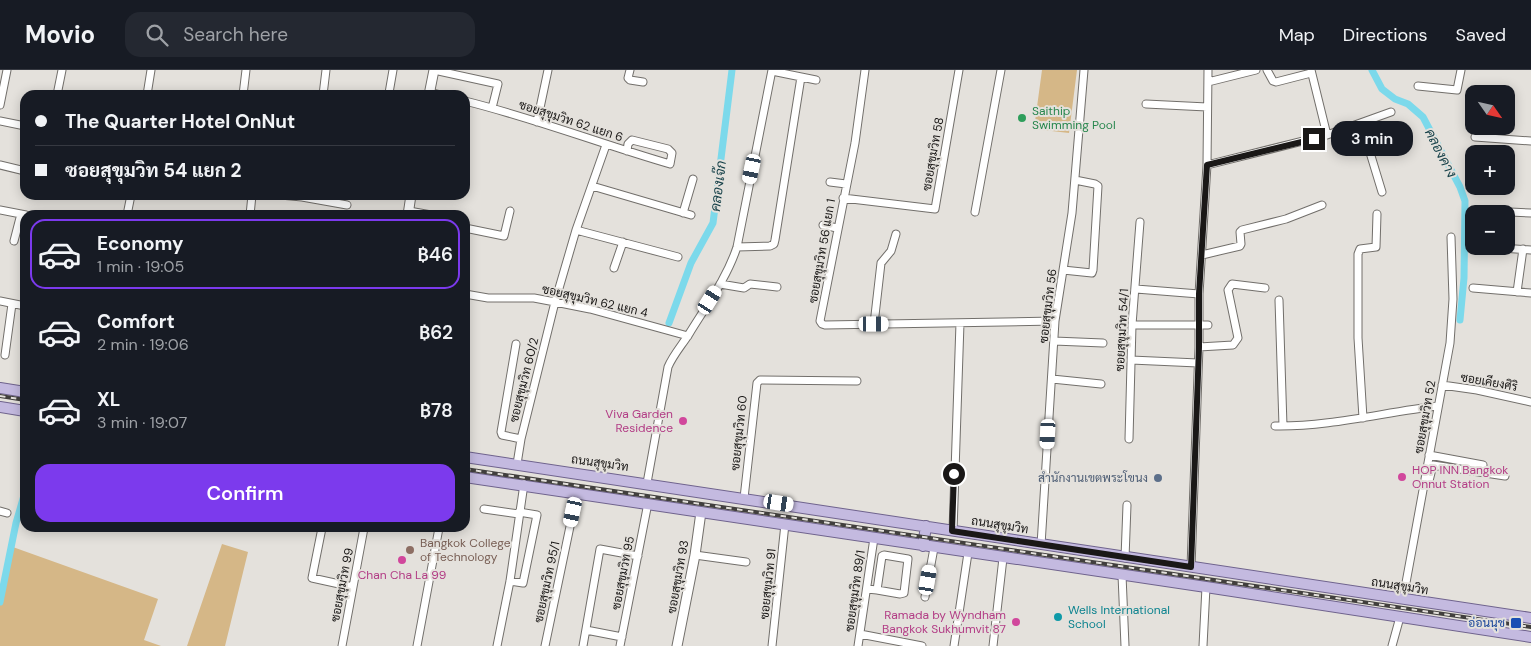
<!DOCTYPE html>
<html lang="en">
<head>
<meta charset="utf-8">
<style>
	body { margin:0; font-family:"DM Sans",Sarabun,sans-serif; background:#242831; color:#f1f3f6; height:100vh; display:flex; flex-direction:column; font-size:19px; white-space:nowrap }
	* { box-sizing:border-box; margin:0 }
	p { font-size:16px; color:#9ea1a6 }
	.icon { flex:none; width:28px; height:28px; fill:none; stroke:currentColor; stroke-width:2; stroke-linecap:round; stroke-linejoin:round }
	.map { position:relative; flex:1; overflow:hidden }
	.sheet { position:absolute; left:20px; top:140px; width:450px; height:322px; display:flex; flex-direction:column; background:#171b24; border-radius:15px; box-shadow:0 2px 12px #0003 }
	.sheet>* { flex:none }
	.guide { position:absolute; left:20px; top:20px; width:450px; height:110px; border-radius:15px; box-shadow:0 2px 12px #0003; display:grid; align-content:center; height:110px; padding:0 15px; background:#171b24 }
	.needle { width:32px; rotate:124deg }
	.fabs { position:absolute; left:1465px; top:15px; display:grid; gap:10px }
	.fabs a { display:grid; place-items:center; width:50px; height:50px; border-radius:10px; background:#171b24; box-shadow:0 2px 12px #0003; font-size:25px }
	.end { position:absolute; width:22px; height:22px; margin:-11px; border:6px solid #1a1817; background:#fff; box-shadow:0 0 0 2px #fff }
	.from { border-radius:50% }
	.bubble { position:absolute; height:35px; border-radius:15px; background:#171b24; box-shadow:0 2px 12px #0003; font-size:16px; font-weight:600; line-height:35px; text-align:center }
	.car { position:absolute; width:15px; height:30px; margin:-15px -8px; border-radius:6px; box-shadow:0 0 4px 1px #0007; background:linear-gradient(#fff 24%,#345 0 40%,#fff 0 76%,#345 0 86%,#fff 0) }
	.guide b { display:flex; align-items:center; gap:18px; height:48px; font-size:19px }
	.guide b+b { border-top:1px solid #363941 }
	.guide i { width:12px; height:12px; background:#f1f3f6 }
	ul { padding:9px 0 0; list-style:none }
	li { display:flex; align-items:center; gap:15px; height:70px; margin:0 10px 8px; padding:0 5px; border:2px solid transparent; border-radius:15px }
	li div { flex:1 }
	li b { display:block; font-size:19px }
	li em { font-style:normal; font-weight:600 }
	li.selected { border-color:#7c3aed }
	li>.icon { width:45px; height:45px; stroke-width:1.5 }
	.primary-button { display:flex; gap:10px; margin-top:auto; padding:10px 15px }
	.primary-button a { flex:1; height:58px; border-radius:15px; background:#7c3aed; color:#fff; font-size:20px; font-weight:600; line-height:58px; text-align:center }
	header { display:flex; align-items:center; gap:30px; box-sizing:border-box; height:70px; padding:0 25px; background:#171b24; border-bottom:1px solid #363941 }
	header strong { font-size:24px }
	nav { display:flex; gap:28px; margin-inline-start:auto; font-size:18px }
	.search { width:350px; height:45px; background:#242831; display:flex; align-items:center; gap:12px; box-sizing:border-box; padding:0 18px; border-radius:15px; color:#9ea1a6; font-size:19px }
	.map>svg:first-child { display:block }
	.green { fill:#d5b787 }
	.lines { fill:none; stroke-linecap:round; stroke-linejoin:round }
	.canal { stroke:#7cd9eb; stroke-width:7 }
	.minor-casing { stroke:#726f6b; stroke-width:9 }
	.tertiary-casing { stroke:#726f6b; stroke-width:11 }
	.primary-casing { stroke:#6f638d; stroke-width:12 }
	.minor { stroke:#fff; stroke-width:7 }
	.tertiary { stroke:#fff; stroke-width:9 }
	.primary { stroke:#c4bae0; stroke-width:10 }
	.rail-casing { stroke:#413f3d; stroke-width:4 }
	.rail { stroke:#e4e1dc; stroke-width:2; stroke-dasharray:5.5; stroke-linecap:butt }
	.route { stroke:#1a1817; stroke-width:6 }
	.leisure-dot { fill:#2e9e5b; stroke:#e4e1dc; stroke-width:2 }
	.hotel-dot { fill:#d1479c; stroke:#e4e1dc; stroke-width:2 }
	.service-dot { fill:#5c6f8a; stroke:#e4e1dc; stroke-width:2 }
	.education-dot { fill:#8d6e63; stroke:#e4e1dc; stroke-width:2 }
	.culture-dot { fill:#0f9aa8; stroke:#e4e1dc; stroke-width:2 }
	.transit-dot { fill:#1a4fb4; stroke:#e4e1dc; stroke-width:2 }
	.labels { text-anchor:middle; stroke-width:4; stroke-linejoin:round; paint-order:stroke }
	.leisure-label { font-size:12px; fill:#27864d; stroke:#e4e1dc; text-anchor:start }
	.street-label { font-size:12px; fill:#1a1817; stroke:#e4e1dc }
	.hotel-label { font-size:12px; fill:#b23c85; stroke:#e4e1dc; text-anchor:end }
	.service-label { font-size:12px; fill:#4e5e75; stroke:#e4e1dc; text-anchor:end }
	.education-label { font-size:12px; fill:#785e54; stroke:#e4e1dc; text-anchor:start }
	.culture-label { font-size:12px; fill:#0d838f; stroke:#e4e1dc; text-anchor:start }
	.transit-label { font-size:12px; fill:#164399; stroke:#e4e1dc; text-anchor:end }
	.water-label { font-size:14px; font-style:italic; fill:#143f47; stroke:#e4e1dc }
</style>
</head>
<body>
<header>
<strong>Movio</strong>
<div class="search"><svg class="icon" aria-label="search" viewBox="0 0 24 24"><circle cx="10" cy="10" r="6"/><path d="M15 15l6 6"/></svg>Search here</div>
<nav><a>Map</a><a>Directions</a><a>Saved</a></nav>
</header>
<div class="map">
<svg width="1531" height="576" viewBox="0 0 1531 576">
	<rect width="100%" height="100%" fill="#e4e1dc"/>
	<path class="green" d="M1042 0H1077L1069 63 1034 59Z
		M222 474 248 482 225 576H187Z
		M10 476 158 529 144 570 161 576H0V517Z"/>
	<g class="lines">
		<path class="canal" d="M1372 0 1382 19 1395 29 1408 34 1423 47 1460 117 1465 131 1464 208 1460 250
			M669 253 691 193 713 153 732 0
			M0 532 16 453 25 422"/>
		<defs>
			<path id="minor" d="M434 0 498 14 492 38
				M630 0 628 8 630 10 643 12
				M865 0 855 73 820 251 822 254 825 255 1055 251
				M1267 0 1273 11 1276 12 1311 3
				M1311 0 1327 65
				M772 1 816 10
				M1208 12 1256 0
				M1418 16 1457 20 1461 0
				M429 22 441 25
				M389 23 393 0
				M57 25 62 0
				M147 25 151 0
				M243 25 246 0
				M323 25 326 0
				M465 31C534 48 601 74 670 94L672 83 668 79 632 70 628 74 627 81
				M1146 34 1207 37
				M0 35 7 0
				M0 51 25 56
				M537 52 548 0
				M1361 53 1382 122
				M1475 67 1531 71
				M0 95 25 101
				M1207 95 1327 65 1391 42
				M830 112 846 114
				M592 116 691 145
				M280 125 302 127 347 135
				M843 128 935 139 959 0
				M0 140 26 145
				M409 141 431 145
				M975 142 1001 0
				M1510 142 1531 143
				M683 143 693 109
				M127 145 131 125
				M250 145 252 125
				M823 155 837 158
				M465 158 504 166 510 141
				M576 160 678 187
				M14 171 21 144
				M737 177 770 176 774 174 775 170 801 7
				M1488 177 1531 180
				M1202 185 1240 176 1241 174 1240 162 1242 160 1286 149 1322 135
				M614 198 623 172
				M1063 200 1092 203 1093 200 1098 116 1095 114 1075 110
				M720 214 744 218 750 214 777 217
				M1473 218 1531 223
				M1136 219 1199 224
				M1517 222 1523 179
				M465 224 488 228H534L555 232 590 239 688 266
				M1279 230 1283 356
				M0 231 25 236
				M874 254 881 193 891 181 896 164
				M1132 255H1208
				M1054 271 1103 273
				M516 274 501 362 502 365 521 369
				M1199 277 1233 275 1238 268 1228 220 1232 214 1265 218
				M5 285 12 234
				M1131 290 1198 293
				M1052 309 1101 314
				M1442 315 1477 320 1531 332
				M1363 348 1358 268V184L1360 179 1376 177 1377 144
				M1275 356C1329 357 1385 342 1438 336
				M1129 369 1132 255 1140 152
				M1429 385 1483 395
				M517 394 521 369 555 232 576 160 606 75
				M1429 411 1433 395 1505 406
				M647 413 668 297C673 285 682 275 689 264 706 236 727 208 737 177L772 0
				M744 428 757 313 760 310 857 311
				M484 439 519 444
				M0 441 7 443
				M322 458 312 508 353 517
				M953 461 960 253
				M1041 475 1055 251 1072 143 1084 0
				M695 485 746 492
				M1125 488 1127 435
				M1191 497 1199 277V224L1207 95 1208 0
				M1122 505 1125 576
				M510 511 523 513 537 445 519 442
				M867 519 877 520 882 486 884 485 908 489 904 523 900 524 877 520
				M925 527 934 478
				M1403 529 1450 273 1453 229 1451 167
				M586 560 622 567
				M860 564 922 576
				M342 576 364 458
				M417 576 439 458
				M497 576 510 511 524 414
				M545 576 577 423
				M583 576 600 479 638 486
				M620 576 648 433
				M772 576 785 454
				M858 576 874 468
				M954 576 968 483
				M993 576 1003 488
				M1203 576 1206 517
				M1392 576 1400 547"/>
			<path id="tertiary" d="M429 25 434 0
				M408 145 411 125
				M677 576 695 485 701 442"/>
			<path id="primary" d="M0 318 25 322
				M0 337 25 341
				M465 387 1531 548
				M465 407 1206 517 1531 567
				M923 476 926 456"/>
		</defs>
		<use href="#minor" class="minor-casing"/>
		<use href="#tertiary" class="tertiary-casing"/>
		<use href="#primary" class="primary-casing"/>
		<use href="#minor" class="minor"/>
		<use href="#tertiary" class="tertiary"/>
		<use href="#primary" class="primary"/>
		<defs>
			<path id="rail" d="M0 326 25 330
				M465 399 1531 557"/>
		</defs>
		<use href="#rail" class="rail-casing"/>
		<use href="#rail" class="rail"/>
	</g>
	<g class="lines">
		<path class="route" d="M954 404 952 461 1191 497 1199 277V224L1207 95 1314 69"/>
	</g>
	<circle class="leisure-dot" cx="1022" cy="48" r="5"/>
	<g class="hotel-dot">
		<circle cx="683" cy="351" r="5"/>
		<circle cx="1402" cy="407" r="5"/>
		<circle cx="402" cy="490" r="5"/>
		<circle cx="1016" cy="552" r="5"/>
	</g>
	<circle class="service-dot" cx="1158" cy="408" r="5"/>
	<circle class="education-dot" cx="410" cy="480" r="5"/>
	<circle class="culture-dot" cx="1058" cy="547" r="5"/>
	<rect class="transit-dot" x="1510" y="547" width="12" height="12" rx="2.5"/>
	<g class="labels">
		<g class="leisure-label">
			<text x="1032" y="45">Saithip<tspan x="1032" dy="14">Swimming Pool</tspan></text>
		</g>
		<g class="street-label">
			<text transform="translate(571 51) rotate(18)" y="4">ซอยสุขุมวิท 62 แยก 6</text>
			<text transform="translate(933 84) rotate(-80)" y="4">ซอยสุขุมวิท 58</text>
			<text transform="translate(822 181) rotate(-80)" y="4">ซอยสุขุมวิท 56 แยก 1</text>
			<text transform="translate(595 231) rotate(13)" y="4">ซอยสุขุมวิท 62 แยก 4</text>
			<text transform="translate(1048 236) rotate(-83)" y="4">ซอยสุขุมวิท 56</text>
			<text transform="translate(1122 260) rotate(-87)" y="4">ซอยสุขุมวิท 54/1</text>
			<text transform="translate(524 310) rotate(-76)" y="4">ซอยสุขุมวิท 60/2</text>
			<text transform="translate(1489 312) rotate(10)" y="4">ซอยเคียงศิริ</text>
			<text transform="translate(1425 347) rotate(-80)" y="4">ซอยสุขุมวิท 52</text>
			<text transform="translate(739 363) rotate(-84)" y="4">ซอยสุขุมวิท 60</text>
			<text transform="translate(600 393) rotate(8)" y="4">ถนนสุขุมวิท</text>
			<text transform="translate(1000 455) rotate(9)" y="4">ถนนสุขุมวิท</text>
			<text transform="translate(623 503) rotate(-79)" y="4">ซอยสุขุมวิท 95</text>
			<text transform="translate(678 507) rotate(-80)" y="4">ซอยสุขุมวิท 93</text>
			<text transform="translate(547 512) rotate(-78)" y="4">ซอยสุขุมวิท 95/1</text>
			<text transform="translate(768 514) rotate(-84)" y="4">ซอยสุขุมวิท 91</text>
			<text transform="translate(342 515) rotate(-79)" y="4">ซอยสุขุมวิท 99</text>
			<text transform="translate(1400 516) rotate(9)" y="4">ถนนสุขุมวิท</text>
			<text transform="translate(855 521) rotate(-82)" y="4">ซอยสุขุมวิท 89/1</text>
		</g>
		<g class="hotel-label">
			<text x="673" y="348">Viva Garden<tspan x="673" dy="14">Residence</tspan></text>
			<text x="1412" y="404" text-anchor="start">HOP INN Bangkok<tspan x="1412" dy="14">Onnut Station</tspan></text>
			<text x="402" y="509" text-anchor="middle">Chan Cha La 99</text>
			<text x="1006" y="549">Ramada by Wyndham<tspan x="1006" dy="14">Bangkok Sukhumvit 87</tspan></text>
		</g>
		<g class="service-label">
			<text x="1148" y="412">สำนักงานเขตพระโขนง</text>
		</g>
		<g class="education-label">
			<text x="420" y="477">Bangkok College<tspan x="420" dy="14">of Technology</tspan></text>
		</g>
		<g class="culture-label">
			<text x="1068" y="544">Wells International<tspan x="1068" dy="14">School</tspan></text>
		</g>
		<g class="transit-label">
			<text x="1505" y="557">อ่อนนุช</text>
		</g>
		<g class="water-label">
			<text transform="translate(1441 83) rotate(63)" y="5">คลองคาง</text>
			<text transform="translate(718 116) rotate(-83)" y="5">คลองเจ๊ก</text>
		</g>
	</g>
</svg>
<div class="fabs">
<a><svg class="needle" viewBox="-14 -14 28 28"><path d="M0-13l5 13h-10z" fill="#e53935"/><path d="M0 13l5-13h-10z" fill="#9ea1a6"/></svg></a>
<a>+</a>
<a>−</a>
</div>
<i class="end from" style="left:954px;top:404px"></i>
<i class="end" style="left:1314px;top:69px"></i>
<div class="bubble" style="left:1331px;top:51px;width:82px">3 min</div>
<i class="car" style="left:752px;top:99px;rotate:192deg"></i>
<i class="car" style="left:710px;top:230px;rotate:32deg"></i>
<i class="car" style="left:874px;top:254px;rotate:90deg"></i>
<i class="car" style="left:1048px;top:364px;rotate:183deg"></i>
<i class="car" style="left:779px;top:433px;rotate:99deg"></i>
<i class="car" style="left:573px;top:442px;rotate:192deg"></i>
<i class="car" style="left:928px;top:510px;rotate:10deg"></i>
<div class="guide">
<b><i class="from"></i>The Quarter Hotel OnNut</b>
<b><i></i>ซอยสุขุมวิท 54 แยก 2</b>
</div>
<section class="sheet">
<ul>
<li class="selected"><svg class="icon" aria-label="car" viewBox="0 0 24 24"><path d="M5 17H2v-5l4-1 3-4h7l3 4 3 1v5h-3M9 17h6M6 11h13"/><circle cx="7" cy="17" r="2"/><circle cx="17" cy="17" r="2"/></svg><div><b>Economy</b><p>1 min · 19:05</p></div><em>฿46</em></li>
<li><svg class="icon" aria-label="car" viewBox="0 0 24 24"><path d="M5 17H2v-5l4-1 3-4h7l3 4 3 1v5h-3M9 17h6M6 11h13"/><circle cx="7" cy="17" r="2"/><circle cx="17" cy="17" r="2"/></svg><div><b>Comfort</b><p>2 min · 19:06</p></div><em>฿62</em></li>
<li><svg class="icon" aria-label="car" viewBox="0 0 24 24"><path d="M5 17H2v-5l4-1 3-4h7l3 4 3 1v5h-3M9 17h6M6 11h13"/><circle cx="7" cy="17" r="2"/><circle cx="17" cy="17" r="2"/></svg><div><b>XL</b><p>3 min · 19:07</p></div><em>฿78</em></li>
</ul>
<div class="primary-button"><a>Confirm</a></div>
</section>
</div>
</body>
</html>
